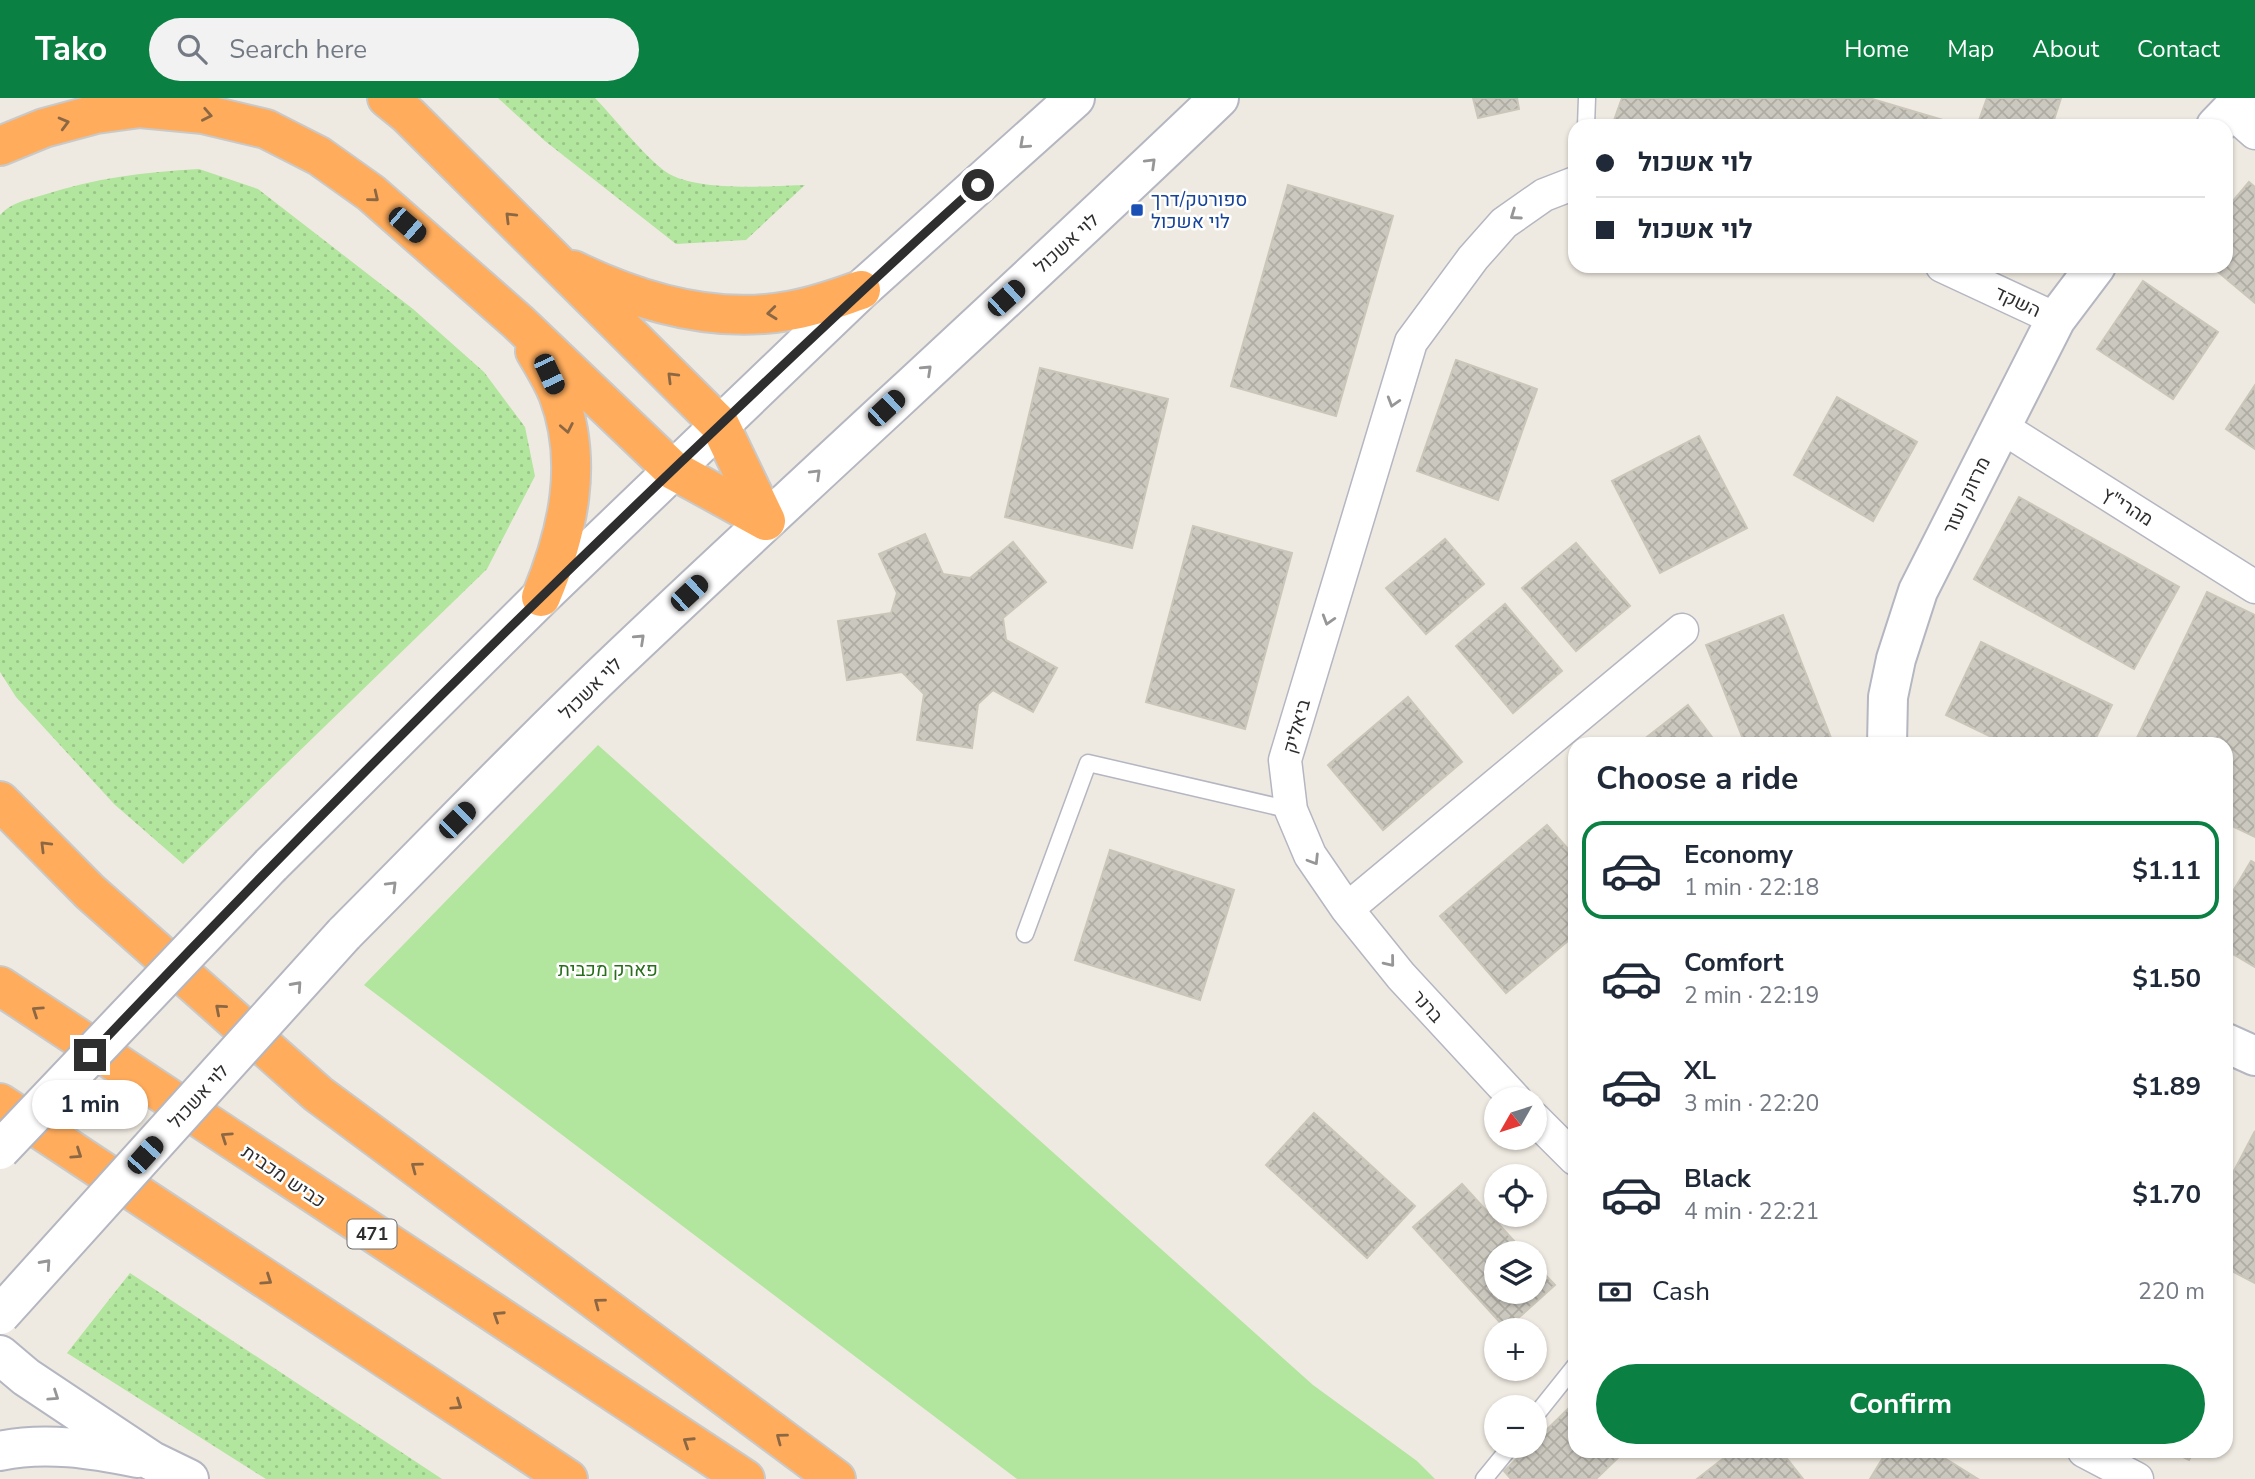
<!DOCTYPE html>
<html lang="en">
<head>
<meta charset="utf-8">
<style>
	body { margin:0; font-family:"Nunito Sans",Heebo,sans-serif; background:#f2f2f3; color:#1f2937; height:100vh; display:flex; flex-direction:column; font-size:26px; white-space:nowrap }
	* { box-sizing:border-box; margin:0 }
	p { font-size:23px; color:#747a83 }
	.icon { flex:none; width:38px; height:38px; fill:none; stroke:currentColor; stroke-width:2; stroke-linecap:round; stroke-linejoin:round }
	.map { position:relative; flex:1; overflow:hidden }
	.side { position:absolute; left:1568px; top:639px; width:665px; height:721px; display:flex; flex-direction:column; background:#fff; border-radius:21px; box-shadow:0 2px 5px #0004 }
	.side>* { flex:none }
	.banner { position:absolute; left:1568px; top:21px; width:665px; height:154px; border-radius:21px; box-shadow:0 2px 5px #0004; display:grid; align-content:center; height:154px; padding:0 28px; background:#fff }
	.needle { width:46px; rotate:231deg }
	.controls { position:absolute; left:1484px; top:989px; display:grid; gap:14px }
	.controls a { display:grid; place-items:center; width:63px; height:63px; border-radius:50%; background:#fff; box-shadow:0 2px 5px #0004; font-size:35px }
	.end { position:absolute; width:32px; height:32px; margin:-16px; border:9px solid #2e2e2e; background:#fff; box-shadow:0 0 0 4px #fff }
	.from { border-radius:50% }
	.bubble { position:absolute; height:49px; border-radius:24px; background:#fff; box-shadow:0 2px 5px #0004; font-size:23px; font-weight:700; line-height:49px; text-align:center }
	.car { position:absolute; width:21px; height:42px; margin:-21px -10px; border-radius:9px; box-shadow:0 0 5px 2px #0007; background:linear-gradient(#222 24%,#8ab4d8 0 40%,#222 0 76%,#8ab4d8 0 86%,#222 0) }
	.banner b { display:flex; align-items:center; gap:24px; height:66px; font-size:26px }
	.banner b+b { border-top:2px solid #e0e1e3 }
	.banner i { width:18px; height:18px; background:#1f2937 }
	ul { padding:0; list-style:none }
	li { display:flex; align-items:center; gap:21px; height:98px; margin:0 14px 10px; padding:0 14px; border:4px solid transparent; border-radius:21px }
	li div { flex:1 }
	li b { display:block; font-size:26px }
	li em { font-style:normal; font-weight:700 }
	li.selected { border-color:#0b8043 }
	li>.icon { width:63px; height:63px; stroke-width:1.5 }
	h2 { padding:0 28px; font-size:32px; line-height:84px }
	.pay { display:flex; align-items:center; gap:18px; height:77px; padding:0 28px; font-size:26px }
	.pay p { margin-inline-start:auto }
	.cta { display:flex; gap:14px; margin-top:auto; padding:14px 28px }
	.cta a { flex:1; height:80px; border-radius:42px; background:#0b8043; color:#fff; font-size:28px; font-weight:700; line-height:80px; text-align:center }
	header { display:flex; align-items:center; gap:42px; box-sizing:border-box; height:98px; padding:0 35px; background:#0b8043; color:#fff }
	header strong { font-size:33px }
	nav { display:flex; gap:38px; margin-inline-start:auto; font-size:24px }
	.search { width:490px; height:63px; background:#f2f2f3; display:flex; align-items:center; gap:18px; box-sizing:border-box; padding:0 24px; border-radius:38px; color:#747a83; font-size:26px }
	.map>svg:first-child { display:block }
	.grass { fill:url(#grass-dots) }
	.park { fill:#b2e59e }
	.building { fill:url(#building-cross-hatch); stroke:#cbc6ba; stroke-width:2 }
	.lines { fill:none; stroke-linecap:round; stroke-linejoin:round }
	.lane-casing { stroke:#b4b6c1; stroke-width:19 }
	.street-casing { stroke:#b4b6c1; stroke-width:35 }
	.secondary-casing { stroke:#b4b6c1; stroke-width:42 }
	.highway-casing { stroke:#c9c9c9; stroke-width:42 }
	.lane { stroke:#fff; stroke-width:16 }
	.street { stroke:#fff; stroke-width:32 }
	.secondary { stroke:#fff; stroke-width:38 }
	.highway { stroke:#ffac5c; stroke-width:38 }
	.secondary-bridge-casing { stroke:#b4b6c1; stroke-width:42; stroke-linecap:butt }
	.secondary-bridge { stroke:#fff; stroke-width:38 }
	.oneway { stroke:#8c6743 }
	.oneway2 { stroke:#969696 }
	.route { stroke:#2e2e2e; stroke-width:9 }
	.transit-dot { fill:#1a4fb4; stroke:#fff; stroke-width:2.5 }
	.labels { text-anchor:middle; stroke-width:5; stroke-linejoin:round; paint-order:stroke }
	.shield { fill:#fff; stroke:#6d6d6d; stroke-width:2 }
	.shield-label { font-size:18px; font-weight:bold; fill:#2e2e2e }
	.transit-label { font-size:19px; fill:#164399; stroke:#fff; text-anchor:start }
	.street-label { font-size:19px; fill:#2e2e2e; stroke:#fff }
	.park-label { font-size:19px; fill:#286e1b; stroke:#fff }
</style>
</head>
<body>
<header>
<strong>Tako</strong>
<div class="search"><svg class="icon" aria-label="search" viewBox="0 0 24 24"><circle cx="10" cy="10" r="6"/><path d="M15 15l6 6"/></svg>Search here</div>
<nav><a>Home</a><a>Map</a><a>About</a><a>Contact</a></nav>
</header>
<div class="map">
<svg width="2255" height="1381" viewBox="0 0 2255 1381">
	<defs>
		<pattern id="grass-dots" width="8" height="8" patternUnits="userSpaceOnUse" patternTransform="scale(1.75)"><rect width="8" height="8" fill="#b2e59e"/><path d="M2 2h.1M6 6h.1" fill="none" stroke="#99c588" stroke-width="1.8" stroke-linecap="round"/></pattern>
		<pattern id="building-cross-hatch" width="8" height="8" patternUnits="userSpaceOnUse" patternTransform="scale(1.75)"><rect width="8" height="8" fill="#cbc8bf"/><path d="M0 0l8 8M0 8l8-8" fill="none" stroke="#afaca4"/></pattern>
	</defs>
	<rect width="100%" height="100%" fill="#efeae1"/>
	<path class="grass" d="M498 0H595C617 23 638 51 662 71 690 95 769 88 805 87L746 142 676 146 545 43Z
		M199 71 258 91 413 211 484 274 525 329 535 378 487 471 183 766 114 706 16 599 0 574V117C12 104 27 102 43 97 95 80 145 74 199 71Z
		M130 1175 442 1381H266L67 1255Z"/>
	<path class="park" d="M598 647 1313 1287 1417 1363 1435 1381H1017L364 887Z"/>
	<path class="building" d="M1473 0H1517L1519 11 1478 20Z
		M1622 0H1869L1946 23 1944 28H1612Z
		M1987 0H2061L2052 28H1977Z
		M2249 84 2255 89V205L2211 168H2226V111Z
		M1288 87 1393 118 1336 318 1231 288Z
		M2143 183 2218 234 2173 301 2097 251Z
		M1456 262 1537 291 1498 402 1417 373Z
		M1040 270 1168 301 1132 450 1005 419Z
		M2255 287V351L2226 331Z
		M1837 299 1917 344 1873 423 1794 377Z
		M1699 338 1747 430 1660 475 1612 383Z
		M2019 399 2179 489 2134 571 1974 481Z
		M1193 428 1292 455 1245 631 1146 604Z
		M925 436 943 476 970 480 1013 444 1046 484 1003 520 1006 542 1057 570 1033 614 993 592 978 606 972 650 917 642 924 596 902 574 847 582 838 523 891 515 897 495 879 456Z
		M1445 441 1484 486 1426 536 1386 490Z
		M1576 445 1630 508 1576 553 1522 490Z
		M2207 494 2255 517V739L2226 725V646H2134Z
		M1505 506 1562 573 1513 615 1456 548Z
		M1783 517 1833 645 1831 646H1745L1706 547Z
		M1981 544 2112 607 2093 646H2006L1946 617Z
		M1408 599 1462 664 1383 732 1328 667Z
		M1688 607 1712 639 1704 646H1638Z
		M1547 727 1575 759V837L1506 895 1440 818Z
		M1110 752 1234 792 1200 902 1075 862Z
		M2251 763 2255 765V869L2226 852V805Z
		M1314 1015 1415 1108 1367 1160 1266 1067Z
		M2255 1033V1185L2226 1170V1088Z
		M1462 1086 1525 1155H1496V1194H1535V1166L1555 1187 1506 1231 1413 1129Z
		M1575 1304V1353H1625L1596 1381H1511L1504 1373 1530 1348H1535V1343Z
		M1733 1353H1781L1803 1381H1697Z
		M1887 1353H1933L1978 1381H1870Z
		M2171 1353H2194L2189 1362Z"/>
	<g class="lines">
		<defs>
			<path id="lane" d="M1586 28 1587 0
				M1025 836 1088 665 1291 712
				M1535 1318 1575 1268
				M1484 1381 1511 1348"/>
			<path id="street" d="M2230 13 2255 35
				M1942 168 2056 221
				M2000 328 2255 489
				M1347 811 1682 532
				M1515 1001 1401 878 1347 811 1310 757 1291 712 1285 662 1411 244 1473 160 1504 125 1544 97 1575 85
				M1535 1021 1575 1061
				M2084 1353 2137 1381"/>
			<path id="secondary" d="M2216 28 2243 0
				M1887 646 1888 599 1896 561 1918 493 2056 221 2096 168
				M271 767 541 499 861 192 1075 0
				M344 836C434 746 522 653 615 565 815 375 1020 191 1219 0
				M2226 945 2255 958
				M0 1257 26 1279 152 1363 189 1381
				M0 1353C45 1343 93 1351 137 1360"/>
			<path id="highway" d="M387 0 408 17 720 327 766 423
				M0 48 44 30 96 16 140 10 203 16 266 31 319 58 371 95 518 224 673 372 766 423
				M573 172C639 204 715 226 788 213 814 209 837 200 861 192
				M535 253C543 267 552 281 558 296 584 364 568 434 541 499
				M0 703 90 794 318 996 836 1381
				M0 888 745 1381
				M0 1005 568 1381"/>
		</defs>
		<use href="#lane" class="lane-casing"/>
		<use href="#street" class="street-casing"/>
		<use href="#secondary" class="secondary-casing"/>
		<use href="#highway" class="highway-casing"/>
		<use href="#lane" class="lane"/>
		<use href="#street" class="street"/>
		<use href="#secondary" class="secondary"/>
		<use href="#highway" class="highway"/>
		<defs>
			<path id="secondary-bridge" d="M0 1052 271 767
				M0 1217 344 836"/>
		</defs>
		<use href="#secondary-bridge" class="secondary-bridge-casing"/>
		<use href="#secondary-bridge" class="secondary-bridge"/>
	</g>
	<defs><path id="oneway-chevron" d="M-2-3.5L2.5 0L-2 3.5" fill="none" stroke-width="1.6" stroke-linecap="round" stroke-linejoin="round" transform="scale(1.75)"/></defs>
	<g class="oneway">
		<use href="#oneway-chevron" transform="translate(207 17) rotate(11)"/>
		<use href="#oneway-chevron" transform="translate(64 25) rotate(-15)"/>
		<use href="#oneway-chevron" transform="translate(374 99) rotate(39)"/>
		<use href="#oneway-chevron" transform="translate(510 119) rotate(-135)"/>
		<use href="#oneway-chevron" transform="translate(772 215) rotate(174)"/>
		<use href="#oneway-chevron" transform="translate(672 279) rotate(-135)"/>
		<use href="#oneway-chevron" transform="translate(567 330) rotate(79)"/>
		<use href="#oneway-chevron" transform="translate(45 748) rotate(-135)"/>
		<use href="#oneway-chevron" transform="translate(220 911) rotate(-139)"/>
		<use href="#oneway-chevron" transform="translate(37 913) rotate(-146)"/>
		<use href="#oneway-chevron" transform="translate(226 1039) rotate(-146)"/>
		<use href="#oneway-chevron" transform="translate(77 1056) rotate(34)"/>
		<use href="#oneway-chevron" transform="translate(416 1069) rotate(-143)"/>
		<use href="#oneway-chevron" transform="translate(267 1182) rotate(34)"/>
		<use href="#oneway-chevron" transform="translate(599 1205) rotate(-143)"/>
		<use href="#oneway-chevron" transform="translate(498 1218) rotate(-147)"/>
		<use href="#oneway-chevron" transform="translate(457 1307) rotate(34)"/>
		<use href="#oneway-chevron" transform="translate(781 1340) rotate(-143)"/>
		<use href="#oneway-chevron" transform="translate(688 1344) rotate(-147)"/>
	</g>
	<g class="oneway2">
		<use href="#oneway-chevron" transform="translate(1024 46) rotate(138)"/>
		<use href="#oneway-chevron" transform="translate(1151 65) rotate(-44)"/>
		<use href="#oneway-chevron" transform="translate(1515 117) rotate(145)"/>
		<use href="#oneway-chevron" transform="translate(927 272) rotate(-43)"/>
		<use href="#oneway-chevron" transform="translate(1393 304) rotate(107)"/>
		<use href="#oneway-chevron" transform="translate(816 376) rotate(-44)"/>
		<use href="#oneway-chevron" transform="translate(1328 522) rotate(107)"/>
		<use href="#oneway-chevron" transform="translate(640 541) rotate(-43)"/>
		<use href="#oneway-chevron" transform="translate(1314 762) rotate(58)"/>
		<use href="#oneway-chevron" transform="translate(392 788) rotate(-45)"/>
		<use href="#oneway-chevron" transform="translate(1390 864) rotate(51)"/>
		<use href="#oneway-chevron" transform="translate(297 888) rotate(-48)"/>
		<use href="#oneway-chevron" transform="translate(46 1166) rotate(-48)"/>
		<use href="#oneway-chevron" transform="translate(54 1298) rotate(34)"/>
	</g>
	<g class="lines">
		<path class="route" d="M90 957C282 754 479 557 681 364 779 271 877 177 978 87"/>
	</g>
	<rect class="transit-dot" x="1130" y="105" width="14" height="14" rx="3.5"/>
	<g class="labels">
		<rect class="shield" x="347.5" y="1121.5" width="49" height="29" rx="5"/>
		<g class="shield-label">
			<text x="372" y="1142">471</text>
		</g>
		<g class="transit-label">
			<text x="1151" y="108">ספורטק/דרך<tspan x="1151" dy="22">לוי אשכול</tspan></text>
		</g>
		<g class="street-label">
			<text transform="translate(1066 145) rotate(-42)" y="7">לוי אשכול</text>
			<text transform="translate(2018 203) rotate(25)" y="7">השקד</text>
			<text transform="translate(1966 397) rotate(-64)" y="7">מרזוק ועזר</text>
			<text transform="translate(2128 408) rotate(32)" y="7">מהרי"ץ</text>
			<text transform="translate(590 590) rotate(-45)" y="7">לוי אשכול</text>
			<text transform="translate(1296 628) rotate(-74)" y="7">ביאליק</text>
			<text transform="translate(1428 908) rotate(48)" y="7">ברנר</text>
			<text transform="translate(198 998) rotate(-48)" y="7">לוי אשכול</text>
			<text transform="translate(284 1078) rotate(34)" y="7">כביש מכבית</text>
		</g>
		<g class="park-label">
			<text x="608" y="878">פארק מכבית</text>
		</g>
	</g>
</svg>
<div class="controls">
<a><svg class="needle" viewBox="-14 -14 28 28"><path d="M0-13l5 13h-10z" fill="#e53935"/><path d="M0 13l5-13h-10z" fill="#747a83"/></svg></a>
<a><svg class="icon" aria-label="locate" viewBox="0 0 24 24"><circle cx="12" cy="12" r="6"/><path d="M12 2v4M12 18v4M2 12h4M18 12h4"/></svg></a>
<a><svg class="icon" aria-label="layers" viewBox="0 0 24 24"><path d="M12 4l9 5-9 5-9-5zM3 14l9 5 9-5"/></svg></a>
<a>+</a>
<a>−</a>
</div>
<i class="end from" style="left:978px;top:87px"></i>
<i class="end" style="left:90px;top:957px"></i>
<div class="bubble" style="left:32px;top:982px;width:116px">1 min</div>
<i class="car" style="left:407px;top:127px;rotate:131deg"></i>
<i class="car" style="left:1006px;top:200px;rotate:48deg"></i>
<i class="car" style="left:549px;top:276px;rotate:155deg"></i>
<i class="car" style="left:886px;top:310px;rotate:47deg"></i>
<i class="car" style="left:689px;top:495px;rotate:47deg"></i>
<i class="car" style="left:457px;top:722px;rotate:45deg"></i>
<i class="car" style="left:145px;top:1057px;rotate:42deg"></i>
<div class="banner">
<b><i class="from"></i>לוי אשכול</b>
<b><i></i>לוי אשכול</b>
</div>
<section class="side">
<h2>Choose a ride</h2>
<ul>
<li class="selected"><svg class="icon" aria-label="car" viewBox="0 0 24 24"><path d="M5 17H2v-5l4-1 3-4h7l3 4 3 1v5h-3M9 17h6M6 11h13"/><circle cx="7" cy="17" r="2"/><circle cx="17" cy="17" r="2"/></svg><div><b>Economy</b><p>1 min · 22:18</p></div><em>$1.11</em></li>
<li><svg class="icon" aria-label="car" viewBox="0 0 24 24"><path d="M5 17H2v-5l4-1 3-4h7l3 4 3 1v5h-3M9 17h6M6 11h13"/><circle cx="7" cy="17" r="2"/><circle cx="17" cy="17" r="2"/></svg><div><b>Comfort</b><p>2 min · 22:19</p></div><em>$1.50</em></li>
<li><svg class="icon" aria-label="car" viewBox="0 0 24 24"><path d="M5 17H2v-5l4-1 3-4h7l3 4 3 1v5h-3M9 17h6M6 11h13"/><circle cx="7" cy="17" r="2"/><circle cx="17" cy="17" r="2"/></svg><div><b>XL</b><p>3 min · 22:20</p></div><em>$1.89</em></li>
<li><svg class="icon" aria-label="car" viewBox="0 0 24 24"><path d="M5 17H2v-5l4-1 3-4h7l3 4 3 1v5h-3M9 17h6M6 11h13"/><circle cx="7" cy="17" r="2"/><circle cx="17" cy="17" r="2"/></svg><div><b>Black</b><p>4 min · 22:21</p></div><em>$1.70</em></li>
</ul>
<div class="pay"><svg class="icon" aria-label="cash" viewBox="0 0 24 24"><path d="M3 7h18v10H3z"/><circle cx="12" cy="12" r="2"/></svg>Cash<p>220 m</p></div>
<div class="cta"><a>Confirm</a></div>
</section>
</div>
</body>
</html>
